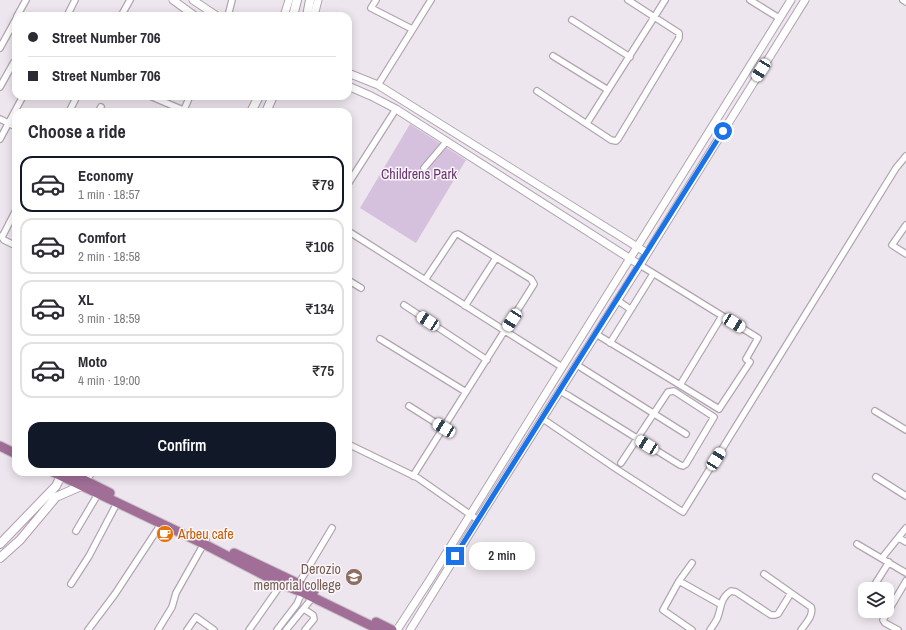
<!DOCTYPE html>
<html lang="en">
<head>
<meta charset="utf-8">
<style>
	body { margin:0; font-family:"Archivo Narrow",sans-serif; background:#f2f2f3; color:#2b2b33; height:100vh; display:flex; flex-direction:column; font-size:15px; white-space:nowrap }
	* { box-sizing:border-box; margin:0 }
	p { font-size:13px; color:#7c7c81 }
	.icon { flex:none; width:22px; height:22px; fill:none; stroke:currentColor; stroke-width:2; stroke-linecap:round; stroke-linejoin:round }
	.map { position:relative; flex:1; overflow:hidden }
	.details { position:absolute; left:12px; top:108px; width:340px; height:368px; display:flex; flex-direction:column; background:#fff; border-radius:12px; box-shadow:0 2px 10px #0003 }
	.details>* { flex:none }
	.guide { position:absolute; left:12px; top:12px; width:340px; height:88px; border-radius:12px; box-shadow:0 2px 10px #0003; display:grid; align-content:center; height:88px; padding:0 16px; background:#fff }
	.tools { position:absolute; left:858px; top:582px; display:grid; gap:8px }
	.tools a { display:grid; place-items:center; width:36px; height:36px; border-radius:8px; background:#fff; box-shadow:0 2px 10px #0003; font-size:20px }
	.end { position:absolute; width:18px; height:18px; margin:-9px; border:5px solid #1a73e8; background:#fff; box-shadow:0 0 0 2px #fff }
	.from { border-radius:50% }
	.bubble { position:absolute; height:28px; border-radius:12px; background:#fff; box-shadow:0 2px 10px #0003; font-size:13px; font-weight:600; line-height:28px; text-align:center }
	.car { position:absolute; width:12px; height:24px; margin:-12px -6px; border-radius:5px; box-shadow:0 0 3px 1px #0007; background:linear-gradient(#fff 24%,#345 0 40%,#fff 0 76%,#345 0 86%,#fff 0) }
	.guide b { display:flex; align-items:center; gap:14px; height:38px; font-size:15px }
	.guide b+b { border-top:1px solid #e1e1e2 }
	.guide i { width:10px; height:10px; background:#2b2b33 }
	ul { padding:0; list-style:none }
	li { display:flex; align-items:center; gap:12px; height:56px; margin:0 8px 6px; padding:0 8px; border:2px solid #e1e1e2; border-radius:12px }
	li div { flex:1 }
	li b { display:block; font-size:15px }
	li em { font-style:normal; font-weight:600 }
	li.on { border-color:#111827 }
	li>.icon { width:36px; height:36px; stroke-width:1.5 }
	h2 { padding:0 16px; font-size:18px; line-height:48px }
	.button { display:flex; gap:8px; margin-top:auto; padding:8px 16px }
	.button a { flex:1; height:46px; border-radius:12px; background:#111827; color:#fff; font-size:16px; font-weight:600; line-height:46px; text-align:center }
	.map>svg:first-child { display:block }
	.green { fill:#d5c1dd }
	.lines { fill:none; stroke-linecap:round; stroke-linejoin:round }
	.minor-casing { stroke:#b2a5b1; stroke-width:8 }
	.tertiary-casing { stroke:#b2a5b1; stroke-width:9 }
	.secondary-casing { stroke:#b19cae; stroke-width:10 }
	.primary-casing { stroke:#c9c2c8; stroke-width:11 }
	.minor { stroke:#fff; stroke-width:5.5 }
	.tertiary { stroke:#fff; stroke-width:7 }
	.secondary { stroke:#fff; stroke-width:8 }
	.primary { stroke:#a06e97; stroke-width:9 }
	.route { stroke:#1a73e8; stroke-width:5 }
	.labels { text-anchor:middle; stroke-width:3; stroke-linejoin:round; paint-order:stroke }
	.park-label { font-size:14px; fill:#683273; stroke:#faf6fa }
	.food-label { font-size:14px; fill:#c56008; stroke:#faf6fa; text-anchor:start }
	.education-label { font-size:14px; fill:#785e54; stroke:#faf6fa; text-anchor:end }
</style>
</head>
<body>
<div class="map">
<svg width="906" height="630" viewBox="0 0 906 630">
	<rect width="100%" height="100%" fill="#eee6ee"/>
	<path class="green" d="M410 124 466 160 416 243 360 208Z"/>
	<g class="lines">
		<defs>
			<path id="minor" d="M376 0 371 8 412 29
				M750 0 779 18
				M903 0 906 2
				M17 16 26 0
				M67 16 75 0
				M121 16 130 0
				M228 16 232 0
				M572 20 630 57
				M0 48 16 19
				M553 56 608 90
				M378 85 431 0
				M0 87 14 62 16 61
				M537 91 611 140 616 141 618 139 679 38V33L628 0
				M150 96 183 110
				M69 112 77 96
				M98 112 101 107
				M183 112 190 96
				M0 119 16 127
				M587 123 665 0
				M0 139 23 96
				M424 168 447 141
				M348 184 396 109
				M906 225 892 245 906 254
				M348 231 562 367
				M0 236 2 237 4 240 16 246
				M2 237 16 210
				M640 265 758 338 746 359 750 362 719 409 680 385 722 316
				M348 280 361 288
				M617 300 630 309
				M404 305 487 360
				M465 306 496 258
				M596 334 680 385
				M380 339 466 392
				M610 343 653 274
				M577 365 686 434
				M560 391 569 396 680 465 683 466 686 464 714 417 674 391 668 392 621 463
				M409 406 444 428
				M875 411 906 430
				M543 419 618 470 683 512 896 168 906 156
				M348 444 418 478 478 520
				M413 476 534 284 531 279 458 234 455 235 425 280
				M876 477 906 496
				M76 531 98 494
				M899 538 906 542
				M857 544 906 573
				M882 558 906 528
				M692 563 679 581 720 604
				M764 574 811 607C814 615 806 623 801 630
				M679 581 663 610 692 630
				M299 583 332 528
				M71 584 89 556 117 503
				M872 589 889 562
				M304 609 313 615 314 619 305 630
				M88 630 115 594 161 524
				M158 630 172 607 176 593 206 540
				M187 630 196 617 214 630
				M249 630 282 583
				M277 630 297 604 302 592
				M286 630 313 597
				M710 630C712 627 715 623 717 619 722 608 719 599 731 591L736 592 771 615H775L778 614 791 593
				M898 630 885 623 883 620 906 581"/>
			<path id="tertiary" d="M173 0 195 16
				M193 0 217 16
				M283 16 285 13 289 0
				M314 16 318 0
				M348 73 378 85 647 253
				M348 86 371 96 396 109 640 265
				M397 630 429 581 791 0
				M410 630 485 509 640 265 805 0"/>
			<path id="secondary" d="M293 16 297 0
				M307 16 310 0
				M251 112 259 96
				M266 112 273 96
				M82 485 91 472
				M0 544 56 486 63 472
				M0 558 20 540 56 497 81 486"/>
			<path id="primary" d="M0 446 16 454
				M53 472 204 544 281 584 302 592 380 630
				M68 472 110 493
				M234 553 314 591
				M376 622 392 630"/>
		</defs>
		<use href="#minor" class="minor-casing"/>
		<use href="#tertiary" class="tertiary-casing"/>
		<use href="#secondary" class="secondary-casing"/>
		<use href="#primary" class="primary-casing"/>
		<use href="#minor" class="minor"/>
		<use href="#tertiary" class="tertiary"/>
		<use href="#secondary" class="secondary"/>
		<use href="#primary" class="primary"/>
	</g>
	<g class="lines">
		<path class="route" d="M455 556 723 131"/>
	</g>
	<defs>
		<symbol id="cafe-disc" viewBox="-11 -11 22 22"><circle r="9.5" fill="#e8710a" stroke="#faf6fa"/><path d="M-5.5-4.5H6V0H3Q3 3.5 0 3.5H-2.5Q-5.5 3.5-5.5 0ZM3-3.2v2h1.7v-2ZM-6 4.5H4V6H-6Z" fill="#fff"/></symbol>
		<symbol id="university-disc" viewBox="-11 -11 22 22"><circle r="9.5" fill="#8d6e63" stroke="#faf6fa"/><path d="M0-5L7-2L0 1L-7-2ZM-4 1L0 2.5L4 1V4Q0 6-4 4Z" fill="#fff"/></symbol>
	</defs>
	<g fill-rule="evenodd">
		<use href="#cafe-disc" x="155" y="524" width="20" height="20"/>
		<use href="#university-disc" x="344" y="567" width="20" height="20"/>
	</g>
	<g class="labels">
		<g class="park-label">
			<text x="419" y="179">Childrens Park</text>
		</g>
		<g class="food-label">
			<text x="178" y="539">Arbeu cafe</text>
		</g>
		<g class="education-label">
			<text x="341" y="574">Derozio<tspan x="341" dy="16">memorial college</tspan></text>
		</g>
	</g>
</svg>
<div class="tools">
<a><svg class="icon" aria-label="layers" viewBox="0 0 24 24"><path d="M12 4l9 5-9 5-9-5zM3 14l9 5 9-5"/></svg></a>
</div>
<i class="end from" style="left:723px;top:131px"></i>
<i class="end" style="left:455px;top:556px"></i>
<div class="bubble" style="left:469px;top:542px;width:66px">2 min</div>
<i class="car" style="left:761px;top:70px;rotate:212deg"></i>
<i class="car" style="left:512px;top:320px;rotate:213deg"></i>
<i class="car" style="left:428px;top:321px;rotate:303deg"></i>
<i class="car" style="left:734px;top:323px;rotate:121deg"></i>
<i class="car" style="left:444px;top:428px;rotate:302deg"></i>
<i class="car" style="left:647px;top:445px;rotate:302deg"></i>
<i class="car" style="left:716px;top:459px;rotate:32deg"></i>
<div class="guide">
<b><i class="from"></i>Street Number 706</b>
<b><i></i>Street Number 706</b>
</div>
<section class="details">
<h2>Choose a ride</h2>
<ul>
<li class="on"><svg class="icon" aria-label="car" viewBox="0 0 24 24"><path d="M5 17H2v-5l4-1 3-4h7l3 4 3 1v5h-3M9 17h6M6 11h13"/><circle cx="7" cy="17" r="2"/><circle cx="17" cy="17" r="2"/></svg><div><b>Economy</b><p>1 min · 18:57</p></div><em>₹79</em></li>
<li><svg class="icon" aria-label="car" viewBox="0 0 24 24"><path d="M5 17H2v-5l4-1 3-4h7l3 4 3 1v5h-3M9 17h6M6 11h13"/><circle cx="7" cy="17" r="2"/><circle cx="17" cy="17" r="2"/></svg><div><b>Comfort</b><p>2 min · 18:58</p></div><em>₹106</em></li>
<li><svg class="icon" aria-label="car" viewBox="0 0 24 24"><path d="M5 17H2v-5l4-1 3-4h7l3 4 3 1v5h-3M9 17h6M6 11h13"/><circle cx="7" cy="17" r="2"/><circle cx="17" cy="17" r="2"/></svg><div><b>XL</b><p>3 min · 18:59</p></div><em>₹134</em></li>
<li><svg class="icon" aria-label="car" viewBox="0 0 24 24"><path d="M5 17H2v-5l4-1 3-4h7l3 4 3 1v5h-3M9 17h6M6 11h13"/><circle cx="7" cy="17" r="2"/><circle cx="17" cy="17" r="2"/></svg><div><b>Moto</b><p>4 min · 19:00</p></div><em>₹75</em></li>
</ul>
<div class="button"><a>Confirm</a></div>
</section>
</div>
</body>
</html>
